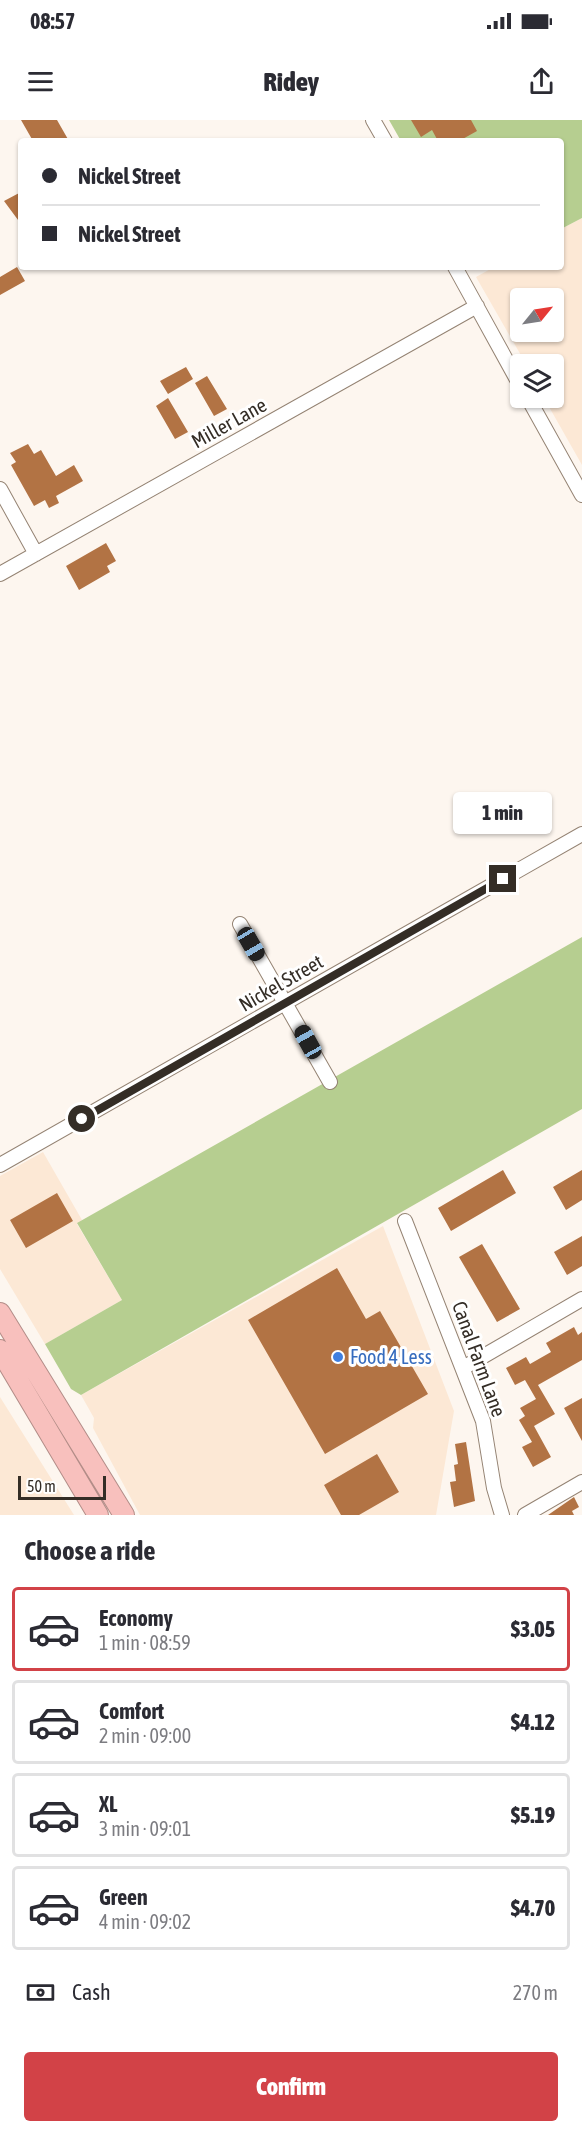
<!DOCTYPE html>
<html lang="en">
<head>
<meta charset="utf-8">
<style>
	body { margin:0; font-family:"Asap Condensed",sans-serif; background:#f7f7f7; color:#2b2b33; height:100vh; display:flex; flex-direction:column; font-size:22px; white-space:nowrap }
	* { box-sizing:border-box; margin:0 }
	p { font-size:20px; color:#7c7c81 }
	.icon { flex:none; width:33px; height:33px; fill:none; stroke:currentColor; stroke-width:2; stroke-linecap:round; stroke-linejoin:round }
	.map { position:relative; height:1395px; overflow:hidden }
	.details { display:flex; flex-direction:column; background:#fff; flex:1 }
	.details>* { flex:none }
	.top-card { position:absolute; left:18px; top:18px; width:546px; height:132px; border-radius:6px; box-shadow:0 2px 4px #0004; display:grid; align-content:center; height:132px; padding:0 24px; background:#fff }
	.needle { width:39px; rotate:60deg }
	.controls { position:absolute; left:510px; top:168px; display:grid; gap:12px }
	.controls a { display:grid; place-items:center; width:54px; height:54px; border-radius:6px; background:#fff; box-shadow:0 2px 4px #0004; font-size:30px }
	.scale { position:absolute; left:18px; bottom:15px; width:88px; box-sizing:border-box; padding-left:6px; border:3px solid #342d26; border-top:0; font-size:16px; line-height:21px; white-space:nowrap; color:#342d26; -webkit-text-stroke:4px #fff; paint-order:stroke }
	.end { position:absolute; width:27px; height:27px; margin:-14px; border:8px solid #342d26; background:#fff; box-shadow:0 0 0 3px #fff }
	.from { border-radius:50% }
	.bubble { position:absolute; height:42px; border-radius:6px; background:#fff; box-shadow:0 2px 4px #0004; font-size:20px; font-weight:800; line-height:42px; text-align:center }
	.car { position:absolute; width:18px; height:36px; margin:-18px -9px; border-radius:8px; box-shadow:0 0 4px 2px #0007; background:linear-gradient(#222 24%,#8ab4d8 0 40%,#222 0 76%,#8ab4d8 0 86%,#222 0) }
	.top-card b { display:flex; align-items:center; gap:21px; height:57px; font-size:22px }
	.top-card b+b { border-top:2px solid #e1e1e2 }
	.top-card i { width:15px; height:15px; background:#2b2b33 }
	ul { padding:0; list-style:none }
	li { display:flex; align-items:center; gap:18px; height:84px; margin:0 12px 9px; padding:0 12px; border:3px solid #e1e1e2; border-radius:6px }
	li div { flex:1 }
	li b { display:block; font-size:22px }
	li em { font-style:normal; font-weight:800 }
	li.current { border-color:#d24247 }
	li>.icon { width:54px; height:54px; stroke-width:1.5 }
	h2 { padding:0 24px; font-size:27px; line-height:72px }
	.pay { display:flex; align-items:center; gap:15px; height:66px; padding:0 24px; font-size:22px }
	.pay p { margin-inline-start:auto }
	.primary-button { display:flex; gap:12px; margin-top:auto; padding:12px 24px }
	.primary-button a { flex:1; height:69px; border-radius:6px; background:#d24247; color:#fff; font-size:24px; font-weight:800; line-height:69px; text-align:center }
	.status { display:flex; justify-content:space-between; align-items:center; height:42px; padding:0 30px; background:#fff; direction:ltr }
	.status svg { height:16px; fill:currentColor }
	header { display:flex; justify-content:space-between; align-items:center; height:78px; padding:0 24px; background:#fff; font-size:27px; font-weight:800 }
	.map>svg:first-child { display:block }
	.built { fill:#fce8d5; fill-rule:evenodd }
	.green { fill:#b6ce90 }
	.building { fill:#b27344 }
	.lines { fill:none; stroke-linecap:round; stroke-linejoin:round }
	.minor-casing { stroke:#948373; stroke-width:16 }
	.highway-casing { stroke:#b38d88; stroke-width:22 }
	.minor { stroke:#fff; stroke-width:14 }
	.highway { stroke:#f8c0bd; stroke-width:20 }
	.route { stroke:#342d26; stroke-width:8 }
	.shop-dot { fill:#3f7fe0; stroke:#fff; stroke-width:2 }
	.labels { text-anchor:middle; stroke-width:6; stroke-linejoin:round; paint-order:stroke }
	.street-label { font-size:20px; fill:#342d26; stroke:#fff }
	.shop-label { font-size:20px; fill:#366cbe; stroke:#fff; text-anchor:start }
</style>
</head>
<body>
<div class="status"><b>08:57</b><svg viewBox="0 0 49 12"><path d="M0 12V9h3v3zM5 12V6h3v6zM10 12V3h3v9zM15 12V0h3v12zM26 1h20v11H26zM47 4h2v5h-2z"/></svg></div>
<header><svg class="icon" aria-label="menu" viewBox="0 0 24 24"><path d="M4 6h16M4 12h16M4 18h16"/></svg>Ridey<svg class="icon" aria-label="share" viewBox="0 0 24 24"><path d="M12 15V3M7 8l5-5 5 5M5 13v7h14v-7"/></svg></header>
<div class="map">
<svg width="582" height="1395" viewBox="0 0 582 1395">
	<rect width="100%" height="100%" fill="#fdf6ef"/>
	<path class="built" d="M582 98V345L544 278H554V244H526L476 157 494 147H561V109ZM520 178H554V212H520Z
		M43 1032 82 1100 77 1104 122 1180 45 1224 0 1149V1056Z
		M383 1106 454 1291 436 1395H140L93 1308 94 1298 81 1275Z
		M0 1277 74 1395H0Z"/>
	<path class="green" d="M389 0H582V98L561 109V21H401Z
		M582 817V989L81 1275 71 1269 45 1224 122 1180 77 1103Z"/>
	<path class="building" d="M21 0H57L69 21H33Z
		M411 0H471L477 11 459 21H438L432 10 421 17Z
		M21 72V104L4 81Z
		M17 147 25 161 0 175V157Z
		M186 247 193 259 168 274 160 261Z
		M207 256 227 289 214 296 195 263Z
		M168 278 188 312 175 319 156 286Z
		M28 324 34 334 41 330 56 356 74 345 83 361 56 376 59 383 49 388 45 380 34 386 11 345 16 342 10 333Z
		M106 423 116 441 107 446 110 452 79 470 66 446Z
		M503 1050 516 1073 451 1111 438 1088Z
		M582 1050V1080L566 1090 553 1067Z
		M57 1073 73 1101 26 1128 10 1100Z
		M582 1116V1146L567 1155 554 1132Z
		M482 1124 520 1189 497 1202 459 1137Z
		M337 1148 366 1199 380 1191 428 1274 325 1334 248 1200Z
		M574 1207 578 1215 582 1212V1240L538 1265 555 1294 534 1306 551 1337 533 1347 522 1327 532 1322 519 1300 525 1296 520 1288 536 1279 525 1260 515 1265 506 1248 526 1237 530 1244 551 1232 546 1223Z
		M582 1278V1321L564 1288Z
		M466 1322 475 1381 454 1387 450 1362 456 1361 454 1345 458 1344 455 1324Z
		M377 1334 399 1372 359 1395H341L324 1365Z
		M574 1377 579 1387 572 1391 574 1395H548Z"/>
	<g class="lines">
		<defs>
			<path id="minor" d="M373 0 385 21
				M455 147 520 265
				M528 278 582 375
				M0 369 36 434
				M0 454 477 186
				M240 804 330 962
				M0 1045 582 714
				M405 1101 483 1301 494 1368 502 1395
				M463 1248 582 1179
				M525 1395 582 1362"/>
			<path id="highway" d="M0 1193 124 1395
				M0 1230 98 1395"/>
		</defs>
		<use href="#minor" class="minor-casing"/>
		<use href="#highway" class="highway-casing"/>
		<use href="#minor" class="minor"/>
		<use href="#highway" class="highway"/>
	</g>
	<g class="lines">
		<path class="route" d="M82 999 503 759"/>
	</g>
	<circle class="shop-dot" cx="338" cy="1237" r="6"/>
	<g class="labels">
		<g class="street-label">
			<text transform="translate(229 303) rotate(-29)" y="7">Miller Lane</text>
			<text transform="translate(281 863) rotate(-30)" y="7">Nickel Street</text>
			<text transform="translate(479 1239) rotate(70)" y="7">Canal Farm Lane</text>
		</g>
		<g class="shop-label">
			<text x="350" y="1244">Food 4 Less</text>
		</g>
	</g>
</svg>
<div class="controls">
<a><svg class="needle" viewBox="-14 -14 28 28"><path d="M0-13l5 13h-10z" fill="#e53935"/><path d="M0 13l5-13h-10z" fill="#7c7c81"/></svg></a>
<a><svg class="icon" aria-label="layers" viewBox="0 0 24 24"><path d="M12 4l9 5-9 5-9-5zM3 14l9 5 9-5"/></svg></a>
</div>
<div class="scale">50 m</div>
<i class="end from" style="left:82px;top:999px"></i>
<i class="end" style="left:503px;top:759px"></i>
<div class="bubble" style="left:453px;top:672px;width:99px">1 min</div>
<i class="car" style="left:251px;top:824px;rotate:150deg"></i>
<i class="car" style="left:308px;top:922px;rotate:331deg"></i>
<div class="top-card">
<b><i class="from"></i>Nickel Street</b>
<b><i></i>Nickel Street</b>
</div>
</div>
<section class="details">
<h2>Choose a ride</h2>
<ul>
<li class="current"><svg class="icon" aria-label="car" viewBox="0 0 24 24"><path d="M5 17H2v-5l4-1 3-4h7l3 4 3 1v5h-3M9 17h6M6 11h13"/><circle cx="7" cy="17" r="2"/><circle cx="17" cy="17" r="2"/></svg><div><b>Economy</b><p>1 min · 08:59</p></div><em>$3.05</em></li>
<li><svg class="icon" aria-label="car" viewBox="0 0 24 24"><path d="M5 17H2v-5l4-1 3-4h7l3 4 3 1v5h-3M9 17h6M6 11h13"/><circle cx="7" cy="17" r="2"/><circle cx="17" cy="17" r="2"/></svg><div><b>Comfort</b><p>2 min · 09:00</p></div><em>$4.12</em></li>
<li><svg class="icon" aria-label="car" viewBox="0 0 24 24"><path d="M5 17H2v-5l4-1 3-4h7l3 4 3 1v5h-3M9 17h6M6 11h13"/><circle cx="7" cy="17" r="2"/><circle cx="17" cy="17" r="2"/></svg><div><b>XL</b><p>3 min · 09:01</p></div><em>$5.19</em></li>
<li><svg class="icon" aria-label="car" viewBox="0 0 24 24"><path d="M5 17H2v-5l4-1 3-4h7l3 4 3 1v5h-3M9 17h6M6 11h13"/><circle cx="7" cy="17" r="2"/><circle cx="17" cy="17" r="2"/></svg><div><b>Green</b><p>4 min · 09:02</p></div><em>$4.70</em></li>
</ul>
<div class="pay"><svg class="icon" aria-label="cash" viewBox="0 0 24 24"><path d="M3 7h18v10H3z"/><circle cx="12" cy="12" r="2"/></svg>Cash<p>270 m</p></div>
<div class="primary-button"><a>Confirm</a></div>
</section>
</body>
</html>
